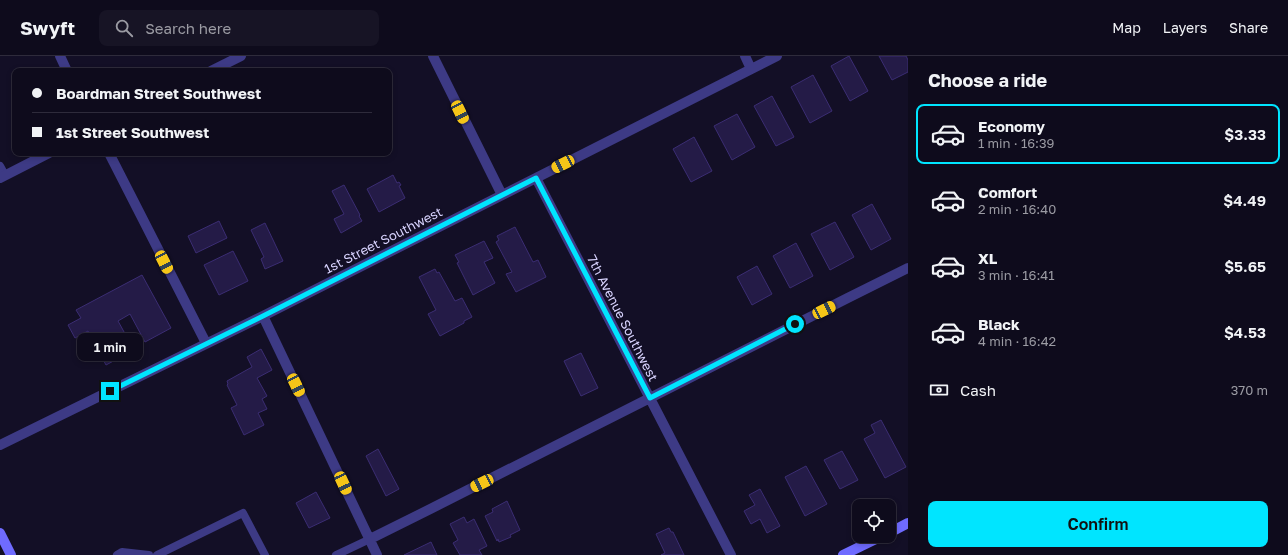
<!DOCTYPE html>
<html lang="en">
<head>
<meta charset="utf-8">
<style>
	body { margin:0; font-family:"Golos Text",sans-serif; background:#171425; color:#f1f3f6; height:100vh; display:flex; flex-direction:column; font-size:15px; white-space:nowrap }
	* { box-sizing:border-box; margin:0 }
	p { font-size:13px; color:#9b9ba3 }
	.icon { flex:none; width:22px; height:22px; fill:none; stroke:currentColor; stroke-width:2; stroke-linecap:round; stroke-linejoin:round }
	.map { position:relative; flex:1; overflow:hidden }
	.details { display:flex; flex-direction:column; background:#0e0b1c; width:380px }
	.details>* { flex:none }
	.banner { position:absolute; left:12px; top:12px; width:380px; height:88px; border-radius:8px; box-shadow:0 2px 6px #0003,0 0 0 1px #2e2b3b; display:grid; align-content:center; height:88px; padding:0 20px; background:#0e0b1c }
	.tools { position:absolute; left:852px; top:443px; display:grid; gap:8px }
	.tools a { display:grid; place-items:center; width:44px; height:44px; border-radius:8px; background:#0e0b1c; box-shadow:0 2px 6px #0003,0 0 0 1px #2e2b3b; font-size:20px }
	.end { position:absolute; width:18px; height:18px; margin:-9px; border:5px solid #00e5ff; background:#111; box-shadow:0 0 0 2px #111 }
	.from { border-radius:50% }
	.bubble { position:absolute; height:28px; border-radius:8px; background:#0e0b1c; box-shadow:0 2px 6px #0003,0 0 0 1px #2e2b3b; font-size:13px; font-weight:600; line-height:28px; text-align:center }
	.car { position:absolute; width:12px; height:24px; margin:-12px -6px; border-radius:5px; box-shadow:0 0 3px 1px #0007; background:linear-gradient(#f5c518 24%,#345 0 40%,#f5c518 0 76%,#345 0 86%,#f5c518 0) }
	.banner b { display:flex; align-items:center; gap:14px; height:38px; font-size:15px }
	.banner b+b { border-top:1px solid #2e2b3b }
	.banner i { width:10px; height:10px; background:#f1f3f6 }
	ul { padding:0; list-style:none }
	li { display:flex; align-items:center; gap:12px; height:60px; margin:0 8px 6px; padding:0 12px; border:2px solid transparent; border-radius:8px }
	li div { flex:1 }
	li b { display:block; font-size:15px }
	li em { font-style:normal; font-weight:600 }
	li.on { border-color:#00e5ff }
	li>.icon { width:36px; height:36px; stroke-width:1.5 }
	h2 { padding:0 20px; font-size:18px; line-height:48px }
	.pay { display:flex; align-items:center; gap:10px; height:44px; padding:0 20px; font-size:15px }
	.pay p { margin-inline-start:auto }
	.action { display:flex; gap:8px; margin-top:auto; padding:8px 20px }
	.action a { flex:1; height:46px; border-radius:8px; background:#00e5ff; color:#111; font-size:16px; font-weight:600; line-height:46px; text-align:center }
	header { display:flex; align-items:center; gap:24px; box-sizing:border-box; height:56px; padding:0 20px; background:#0e0b1c; border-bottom:1px solid #2e2b3b }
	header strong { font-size:19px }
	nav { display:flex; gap:22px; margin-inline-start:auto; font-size:14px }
	.search { width:280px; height:36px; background:#171425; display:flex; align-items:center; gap:10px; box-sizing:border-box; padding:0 14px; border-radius:8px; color:#9b9ba3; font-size:15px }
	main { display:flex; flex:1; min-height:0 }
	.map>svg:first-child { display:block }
	.building { fill:#241b47; stroke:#3b2d73 }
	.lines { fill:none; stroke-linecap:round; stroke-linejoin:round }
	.lane { stroke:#3d3a85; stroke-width:8 }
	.street { stroke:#3d3a85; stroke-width:10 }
	.secondary { stroke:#6f6bff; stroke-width:10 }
	.route { stroke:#00e5ff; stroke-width:5 }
	.labels { text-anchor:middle; stroke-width:3; stroke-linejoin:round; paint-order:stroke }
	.street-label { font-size:13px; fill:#d9d4ff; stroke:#130f26 }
</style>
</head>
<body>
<header>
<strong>Swyft</strong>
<div class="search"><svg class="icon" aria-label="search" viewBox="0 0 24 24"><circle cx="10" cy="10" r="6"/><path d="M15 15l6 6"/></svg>Search here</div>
<nav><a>Map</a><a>Layers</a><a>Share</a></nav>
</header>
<main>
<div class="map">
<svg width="908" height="499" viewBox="0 0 908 499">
	<rect width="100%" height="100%" fill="#130f26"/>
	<path class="building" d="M849 0 868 35 850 45 831 10Z
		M879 0H906L908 4V16L892 24Z
		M813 19 832 55 810 67 791 31Z
		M772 40 794 81 776 90 754 50Z
		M737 58 755 91 732 104 714 70Z
		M694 81 712 115 691 126 673 93Z
		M393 119 397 127 399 126 401 129 399 130 405 142 379 156 367 133Z
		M344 129 360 159 359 160 362 165 341 177 334 163 344 158 332 135Z
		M872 148 891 183 871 194 852 159Z
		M219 165 227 182 196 197 188 180Z
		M835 166 854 201 830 214 811 178Z
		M265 167 283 205 265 213 261 203 264 201 251 174Z
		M515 171 533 206 538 204 546 221 516 236 506 218 512 216 496 186 499 184 497 180Z
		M484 185 493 202 484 206 495 227 473 239 457 207 459 206 455 199Z
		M796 187 813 220 790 232 773 200Z
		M233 195 248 225 219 239 204 209Z
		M757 210 772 238 752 249 737 221Z
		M435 213 437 217 439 216 455 245 462 242 472 261 464 265V267L440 280 428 258 436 254 419 221Z
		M142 219 171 272 145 286 130 258 118 265 134 294 106 309 88 275 75 282 68 269 81 262 76 254Z
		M261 293 272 314 257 322 267 340 262 343 267 353 258 357 264 369 244 379 231 352 237 349 227 329 228 328 227 325 252 311 247 301Z
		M581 297 598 332 581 340 564 305Z
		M881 364 906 411 885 422 864 383 875 377 871 369Z
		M378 393 399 433 386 440 366 400Z
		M842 395 858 424 840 433 824 404Z
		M806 410 827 448 805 460 785 421Z
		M760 433 780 470 767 477 760 463 751 468 744 455 755 449 749 439Z
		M316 436 330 462 309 472 296 447Z
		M507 445 520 474 510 479 511 481 499 486 498 483 497 485 485 460 493 456 492 453Z
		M464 461 467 467 474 463 487 490 479 494 482 499H460L453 487 458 484 450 468Z
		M669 472 671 476H673L684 499H661L665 497 656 478Z
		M431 486 437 499H404Z"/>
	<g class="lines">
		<path class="lane" d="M0 110 5 119
			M117 499 122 496 149 499
			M157 499 243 457 265 499
			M336 499 370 483"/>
		<path class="street" d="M60 0 67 15
			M433 0 502 139
			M745 0 751 13
			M211 15 241 0
			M109 97 206 287
			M0 122 49 97
			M536 122 731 499
			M263 260 377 499
			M0 389 263 260 777 0
			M370 483C550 394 728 301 908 212"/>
		<path class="secondary" d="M0 477 11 499
			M889 477 908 467
			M843 499 882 480"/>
	</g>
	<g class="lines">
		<path class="route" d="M110 335 263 260 536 122 650 342 795 268"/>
	</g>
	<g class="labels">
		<g class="street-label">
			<text transform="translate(383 184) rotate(-27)" y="5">1st Street Southwest</text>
			<text transform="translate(623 262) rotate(63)" y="5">7th Avenue Southwest</text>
		</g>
	</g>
</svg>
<div class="tools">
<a><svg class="icon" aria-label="locate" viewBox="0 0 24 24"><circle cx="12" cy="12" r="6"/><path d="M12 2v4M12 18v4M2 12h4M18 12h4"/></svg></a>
</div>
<i class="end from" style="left:795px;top:268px"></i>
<i class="end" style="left:110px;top:335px"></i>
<div class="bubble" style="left:77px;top:277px;width:66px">1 min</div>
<i class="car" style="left:460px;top:56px;rotate:154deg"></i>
<i class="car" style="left:563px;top:108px;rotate:243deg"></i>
<i class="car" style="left:164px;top:206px;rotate:153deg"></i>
<i class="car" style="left:824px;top:254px;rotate:64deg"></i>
<i class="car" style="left:296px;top:329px;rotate:154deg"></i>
<i class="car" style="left:343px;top:427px;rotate:155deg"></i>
<i class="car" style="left:482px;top:427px;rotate:244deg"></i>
<div class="banner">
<b><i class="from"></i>Boardman Street Southwest</b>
<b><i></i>1st Street Southwest</b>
</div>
</div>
<section class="details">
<h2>Choose a ride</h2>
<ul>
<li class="on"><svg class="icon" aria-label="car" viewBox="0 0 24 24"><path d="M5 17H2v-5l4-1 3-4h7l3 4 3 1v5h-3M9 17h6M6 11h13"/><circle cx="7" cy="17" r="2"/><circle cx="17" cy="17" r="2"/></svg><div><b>Economy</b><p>1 min · 16:39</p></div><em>$3.33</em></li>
<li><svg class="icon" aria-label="car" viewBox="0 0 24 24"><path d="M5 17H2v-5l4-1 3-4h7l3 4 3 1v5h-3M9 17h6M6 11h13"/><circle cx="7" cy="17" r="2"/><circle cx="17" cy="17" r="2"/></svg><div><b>Comfort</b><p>2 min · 16:40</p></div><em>$4.49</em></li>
<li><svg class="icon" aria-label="car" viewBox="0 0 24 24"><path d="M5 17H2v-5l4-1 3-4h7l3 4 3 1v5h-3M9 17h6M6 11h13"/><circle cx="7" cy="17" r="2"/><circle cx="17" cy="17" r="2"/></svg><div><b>XL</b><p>3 min · 16:41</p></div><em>$5.65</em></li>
<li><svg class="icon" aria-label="car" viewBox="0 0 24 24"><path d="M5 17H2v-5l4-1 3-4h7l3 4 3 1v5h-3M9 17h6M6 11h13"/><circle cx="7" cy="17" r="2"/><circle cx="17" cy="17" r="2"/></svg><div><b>Black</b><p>4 min · 16:42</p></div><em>$4.53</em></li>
</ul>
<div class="pay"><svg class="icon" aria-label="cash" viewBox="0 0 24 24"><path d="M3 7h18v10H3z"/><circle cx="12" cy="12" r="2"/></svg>Cash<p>370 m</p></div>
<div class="action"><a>Confirm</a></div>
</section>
</main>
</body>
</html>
